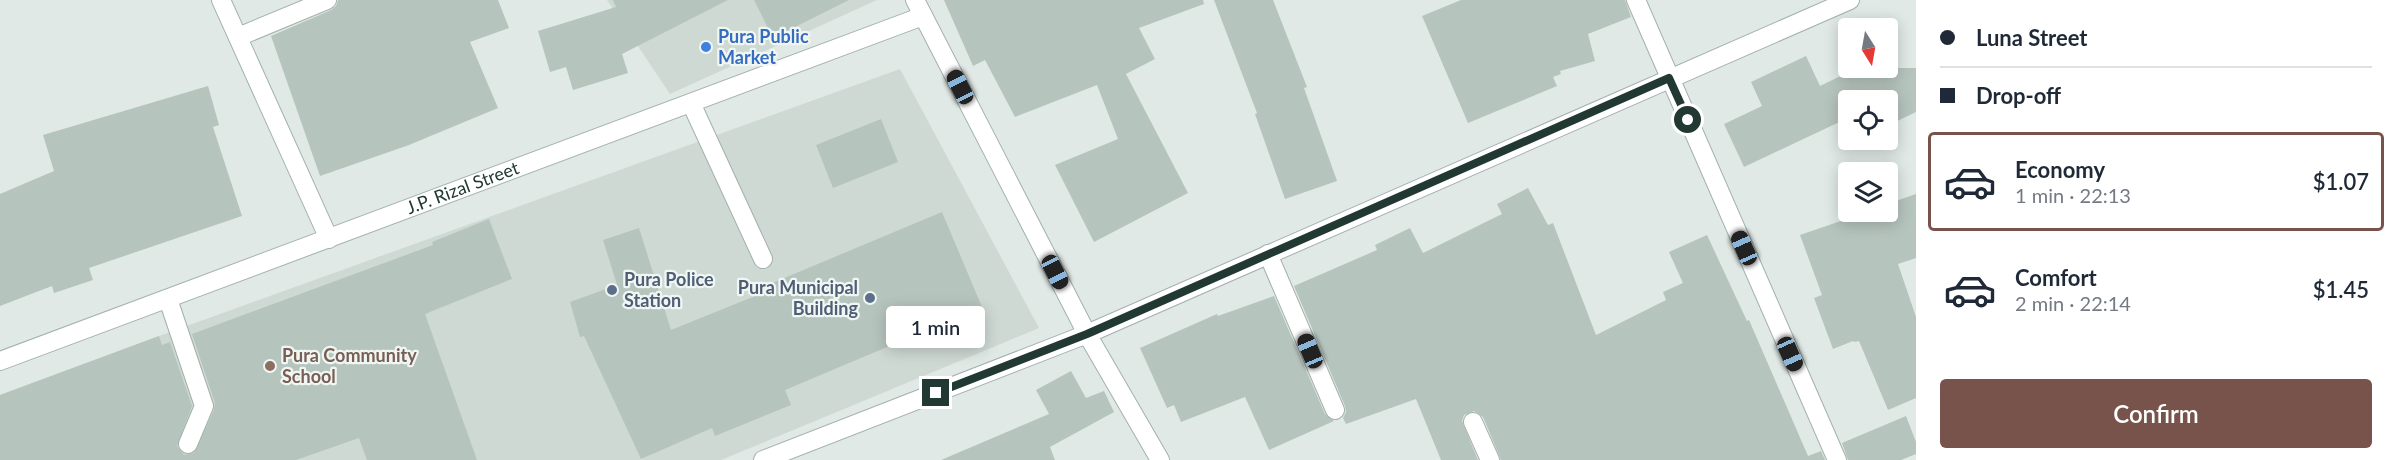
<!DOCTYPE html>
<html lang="en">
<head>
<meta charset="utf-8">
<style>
	body { margin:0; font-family:Lato,sans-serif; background:#f6f6f7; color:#1f2937; height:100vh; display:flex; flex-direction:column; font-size:22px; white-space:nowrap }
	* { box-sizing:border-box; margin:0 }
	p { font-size:20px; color:#747a83 }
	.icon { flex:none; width:33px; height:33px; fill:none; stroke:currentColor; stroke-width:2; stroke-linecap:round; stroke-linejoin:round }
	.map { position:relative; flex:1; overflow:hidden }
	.sheet { display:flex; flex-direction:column; background:#fff; width:480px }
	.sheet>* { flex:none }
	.guide { display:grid; align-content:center; height:132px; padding:0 24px; background:#fff }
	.needle { width:39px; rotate:169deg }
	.fabs { position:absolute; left:1838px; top:18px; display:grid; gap:12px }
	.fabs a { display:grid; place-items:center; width:60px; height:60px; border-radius:6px; background:#fff; box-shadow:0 3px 15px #0003; font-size:30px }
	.end { position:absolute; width:27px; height:27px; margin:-14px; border:8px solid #223833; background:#fff; box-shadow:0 0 0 3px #fff }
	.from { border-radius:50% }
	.bubble { position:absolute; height:42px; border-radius:6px; background:#fff; box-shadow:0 3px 15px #0003; font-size:20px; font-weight:600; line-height:42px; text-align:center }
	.car { position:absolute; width:18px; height:36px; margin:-18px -9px; border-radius:8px; box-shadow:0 0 4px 2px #0007; background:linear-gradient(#222 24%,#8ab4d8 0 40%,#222 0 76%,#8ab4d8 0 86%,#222 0) }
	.guide b { display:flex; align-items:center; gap:21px; height:57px; font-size:22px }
	.guide b+b { border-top:2px solid #e0e1e3 }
	.guide i { width:15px; height:15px; background:#1f2937 }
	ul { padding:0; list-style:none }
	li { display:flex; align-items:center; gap:18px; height:99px; margin:0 12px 9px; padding:0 12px; border:3px solid transparent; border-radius:6px }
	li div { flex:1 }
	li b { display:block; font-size:22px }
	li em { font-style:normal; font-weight:600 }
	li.on { border-color:#77534b }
	li>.icon { width:54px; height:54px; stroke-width:1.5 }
	.cta { display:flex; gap:12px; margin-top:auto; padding:12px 24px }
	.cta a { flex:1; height:69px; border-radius:6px; background:#77534b; color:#fff; font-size:24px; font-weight:600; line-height:69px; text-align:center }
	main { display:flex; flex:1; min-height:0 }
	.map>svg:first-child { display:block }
	.built { fill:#ced9d4 }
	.building { fill:#b6c4be }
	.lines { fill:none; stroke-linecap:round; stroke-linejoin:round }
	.lane-casing { stroke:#a3b0ac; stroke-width:20 }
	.street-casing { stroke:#a3b0ac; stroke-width:20 }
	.lane { stroke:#fff; stroke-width:18 }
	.street { stroke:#fff; stroke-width:18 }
	.route { stroke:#223833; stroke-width:8 }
	.shop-dot { fill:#3f7fe0; stroke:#f0f6f3; stroke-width:2 }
	.service-dot { fill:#5c6f8a; stroke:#f0f6f3; stroke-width:2 }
	.education-dot { fill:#8d6e63; stroke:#f0f6f3; stroke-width:2 }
	.labels { text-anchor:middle; stroke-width:4.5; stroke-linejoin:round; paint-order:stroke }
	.shop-label { font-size:18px; font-weight:bold; fill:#366cbe; stroke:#f0f6f3; text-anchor:start }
	.street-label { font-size:18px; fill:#223833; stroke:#f0f6f3 }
	.service-label { font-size:18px; font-weight:bold; fill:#4e5e75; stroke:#f0f6f3; text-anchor:start }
	.education-label { font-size:18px; font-weight:bold; fill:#785e54; stroke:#f0f6f3; text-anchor:start }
</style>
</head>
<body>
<main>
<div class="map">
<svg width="1916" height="460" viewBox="0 0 1916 460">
	<rect width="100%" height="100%" fill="#e0e9e5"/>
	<path class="built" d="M607 0H877L670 94Z
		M900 69 1039 328 721 460H0V395L159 336Z"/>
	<path class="building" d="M338 0H498L509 28 470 42 498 108 409 145 320 176 271 36 331 10 336 6Z
		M613 0H728L622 54 628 73 573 90 566 67 550 72 538 31 616 7Z
		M754 0H849L773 38Z
		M944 0H1203L1204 4 1139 28 1155 59 1126 74 1188 193 1094 242 1055 165 1118 139 1097 85 1015 117 985 60 973 66Z
		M1214 0H1273L1307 87 1304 88 1337 181 1285 199 1255 114 1257 113Z
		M1461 0H1625L1631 17 1588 34 1595 61 1560 71 1561 74 1553 77 1557 86 1468 123 1422 16Z
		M1806 56 1820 86 1857 68H1916V112L1887 126V100H1848V118L1744 167 1724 124 1762 106 1751 82Z
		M208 86 219 125 213 127 242 216 89 268 93 280 54 293 52 286 0 306V194L54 171 43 135Z
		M881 119 898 162 833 188 816 145Z
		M1528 188 1548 225 1553 223 1596 335 1666 300 1663 292 1683 283 1669 252 1707 235 1747 321 1749 320 1808 456 1821 451 1825 460H1501L1483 417 1474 411 1464 415 1462 421 1478 460H1441L1416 399 1346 424 1343 418 1346 412 1345 406 1294 286 1377 250 1375 245 1410 228 1423 253 1502 214 1497 204Z
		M1916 194V258L1898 264 1916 317V398L1888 410 1859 341 1854 342 1853 341 1833 349 1814 298 1822 295 1800 235 1867 212H1887V204Z
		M942 212 982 307 785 390 791 405 715 436 712 428 641 459 584 336 580 337 570 302 617 285 603 240 639 228 671 330 760 294 758 289Z
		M489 219 512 279 425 314 477 460H367L359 438 296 460H0V395L159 336 162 345 170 342 192 406 177 446 184 455 194 453 214 410 215 403 192 334 433 245 432 242Z
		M1274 296 1325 414 1334 421 1269 450 1245 397 1181 422 1174 405 1167 408 1140 348 1217 314 1218 316Z
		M1071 371 1086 398 1104 391 1114 412 1050 447 1055 460H941L1049 414 1036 390Z
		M1906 416 1916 442V454L1901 460H1848L1842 443Z"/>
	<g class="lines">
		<defs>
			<path id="lane" d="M238 37 327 0
				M691 103 763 259
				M1268 254 1335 410
				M168 299 204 406 188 444"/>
			<g id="street">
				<path d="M221 0 329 239"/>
				<path d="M915 0 1087 334 1160 460"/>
				<path d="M1636 0 1837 460"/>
				<path id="s1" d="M0 361 923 16"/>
				<path d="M1473 422 1490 460"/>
				<path d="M763 460 1087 334 1850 0"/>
			</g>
		</defs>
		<use href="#lane" class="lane-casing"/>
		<use href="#street" class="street-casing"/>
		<use href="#lane" class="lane"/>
		<use href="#street" class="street"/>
	</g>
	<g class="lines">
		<path class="route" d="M936 393 1087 334 1669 78 1688 120"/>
	</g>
	<circle class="shop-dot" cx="706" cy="47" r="6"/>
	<g class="service-dot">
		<circle cx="612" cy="290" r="6"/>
		<circle cx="870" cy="298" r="6"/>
	</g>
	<circle class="education-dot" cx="270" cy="366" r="6"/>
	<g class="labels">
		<g class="shop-label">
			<text x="718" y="43">Pura Public<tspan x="718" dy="21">Market</tspan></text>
		</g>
		<g class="street-label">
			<text dy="6" stroke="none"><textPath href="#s1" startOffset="494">J.P. Rizal Street</textPath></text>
		</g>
		<g class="service-label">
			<text x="624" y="286">Pura Police<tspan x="624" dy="21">Station</tspan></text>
			<text x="858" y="294" text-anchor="end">Pura Municipal<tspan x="858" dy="21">Building</tspan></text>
		</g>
		<g class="education-label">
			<text x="282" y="362">Pura Community<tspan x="282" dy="21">School</tspan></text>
		</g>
	</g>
</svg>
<div class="fabs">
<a><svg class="needle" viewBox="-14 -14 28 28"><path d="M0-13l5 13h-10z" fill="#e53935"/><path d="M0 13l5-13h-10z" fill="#747a83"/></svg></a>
<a><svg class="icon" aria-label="locate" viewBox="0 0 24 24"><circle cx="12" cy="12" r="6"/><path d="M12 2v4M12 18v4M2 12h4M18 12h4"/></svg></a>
<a><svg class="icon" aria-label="layers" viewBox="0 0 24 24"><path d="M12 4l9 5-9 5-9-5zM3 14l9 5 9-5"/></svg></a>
</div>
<i class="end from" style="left:1688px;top:120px"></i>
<i class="end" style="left:936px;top:393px"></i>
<div class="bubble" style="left:886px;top:306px;width:99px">1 min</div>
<i class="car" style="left:960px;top:87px;rotate:333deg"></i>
<i class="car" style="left:1744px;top:248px;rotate:336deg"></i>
<i class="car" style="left:1055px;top:272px;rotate:153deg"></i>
<i class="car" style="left:1310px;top:351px;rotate:337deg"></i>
<i class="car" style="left:1790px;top:354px;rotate:156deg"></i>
</div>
<section class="sheet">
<div class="guide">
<b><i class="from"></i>Luna Street</b>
<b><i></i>Drop-off</b>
</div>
<ul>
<li class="on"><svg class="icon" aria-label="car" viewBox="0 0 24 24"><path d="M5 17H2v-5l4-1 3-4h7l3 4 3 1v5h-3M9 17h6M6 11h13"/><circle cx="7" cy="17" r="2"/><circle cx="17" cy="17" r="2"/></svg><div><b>Economy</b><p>1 min · 22:13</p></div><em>$1.07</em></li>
<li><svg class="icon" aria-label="car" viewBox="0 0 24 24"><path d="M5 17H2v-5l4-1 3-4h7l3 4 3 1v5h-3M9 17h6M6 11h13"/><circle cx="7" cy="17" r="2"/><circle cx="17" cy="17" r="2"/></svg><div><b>Comfort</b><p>2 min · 22:14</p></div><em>$1.45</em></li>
</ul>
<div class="cta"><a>Confirm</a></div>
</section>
</main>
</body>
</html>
